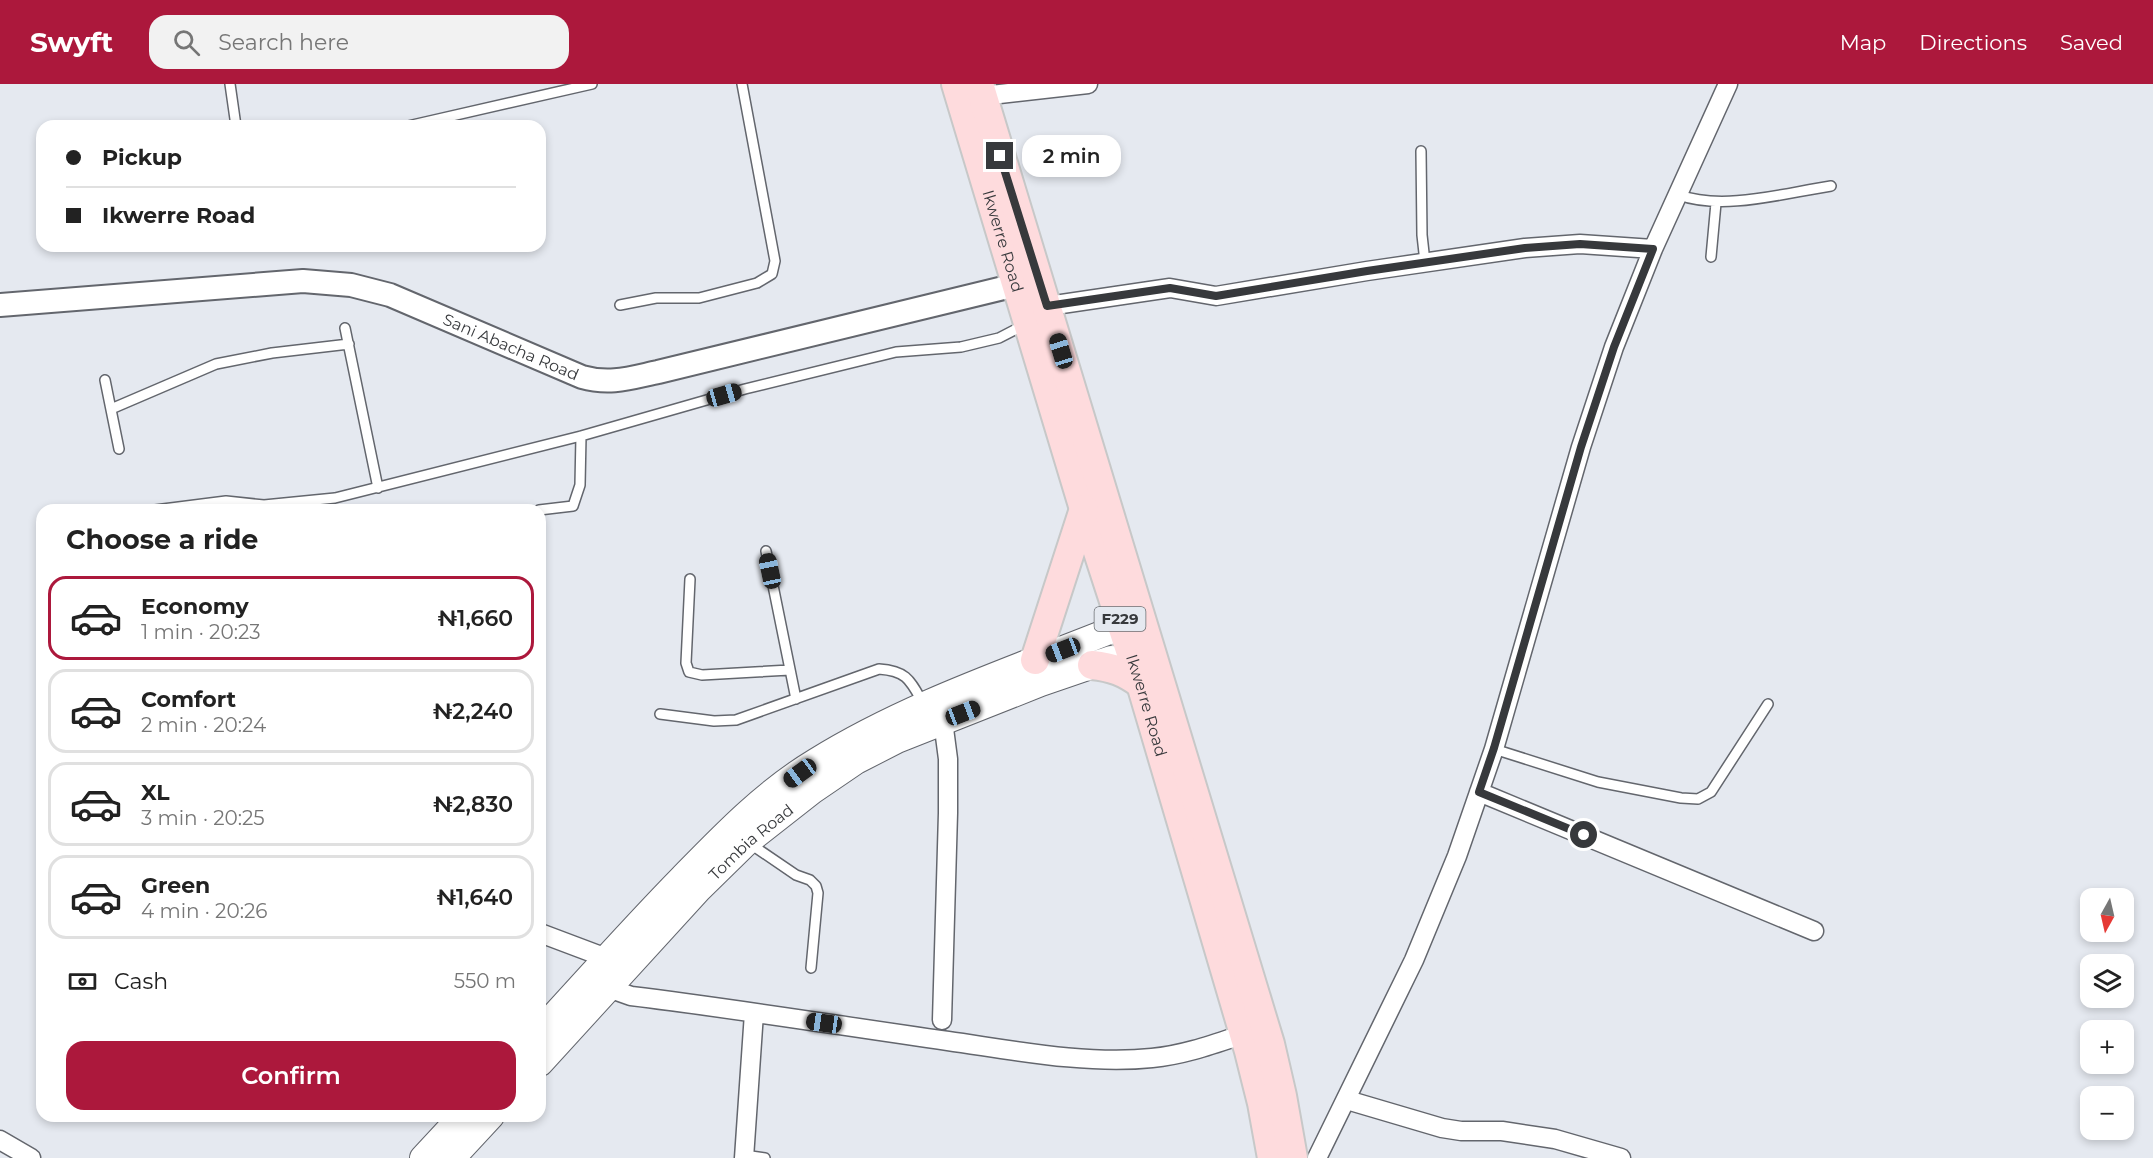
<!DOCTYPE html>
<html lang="en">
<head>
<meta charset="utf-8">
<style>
	body { margin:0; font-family:Montserrat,sans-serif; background:#f2f2f2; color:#222; height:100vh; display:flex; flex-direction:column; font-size:22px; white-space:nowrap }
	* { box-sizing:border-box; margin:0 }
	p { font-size:20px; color:#767676 }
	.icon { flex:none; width:33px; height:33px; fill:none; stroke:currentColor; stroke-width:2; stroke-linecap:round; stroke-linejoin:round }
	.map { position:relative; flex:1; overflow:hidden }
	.side { position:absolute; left:36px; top:420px; width:510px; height:618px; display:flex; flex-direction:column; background:#fff; border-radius:18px; box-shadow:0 3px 9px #0003 }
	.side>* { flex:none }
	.guide { position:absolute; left:36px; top:36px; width:510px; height:132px; border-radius:18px; box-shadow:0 3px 9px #0003; display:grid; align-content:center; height:132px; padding:0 30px; background:#fff }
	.needle { width:39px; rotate:188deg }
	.tools { position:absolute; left:2080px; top:804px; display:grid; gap:12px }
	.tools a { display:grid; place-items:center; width:54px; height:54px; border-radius:12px; background:#fff; box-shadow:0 3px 9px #0003; font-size:30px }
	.end { position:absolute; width:27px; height:27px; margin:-14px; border:8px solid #37393c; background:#fff; box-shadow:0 0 0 3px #fff }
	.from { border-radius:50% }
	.bubble { position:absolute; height:42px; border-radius:18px; background:#fff; box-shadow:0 3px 9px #0003; font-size:20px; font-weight:600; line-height:42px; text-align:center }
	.car { position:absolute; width:18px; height:36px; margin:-18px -9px; border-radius:8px; box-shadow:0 0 4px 2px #0007; background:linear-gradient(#222 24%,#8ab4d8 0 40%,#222 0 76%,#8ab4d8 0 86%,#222 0) }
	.guide b { display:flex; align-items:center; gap:21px; height:57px; font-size:22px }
	.guide b+b { border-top:2px solid #e0e0e0 }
	.guide i { width:15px; height:15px; background:#222 }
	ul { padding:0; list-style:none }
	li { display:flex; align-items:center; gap:18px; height:84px; margin:0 12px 9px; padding:0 18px; border:3px solid #e0e0e0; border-radius:18px }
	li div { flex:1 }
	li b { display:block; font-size:22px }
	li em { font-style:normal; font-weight:600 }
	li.current { border-color:#ac183c }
	li>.icon { width:54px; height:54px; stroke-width:1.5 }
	h2 { padding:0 30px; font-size:27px; line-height:72px }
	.pay { display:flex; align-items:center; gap:15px; height:66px; padding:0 30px; font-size:22px }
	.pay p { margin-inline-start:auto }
	.button { display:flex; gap:12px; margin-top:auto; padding:12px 30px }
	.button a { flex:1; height:69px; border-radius:18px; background:#ac183c; color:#fff; font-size:24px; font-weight:600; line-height:69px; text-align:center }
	header { display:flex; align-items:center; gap:36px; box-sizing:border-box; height:84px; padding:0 30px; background:#ac183c; color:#fff }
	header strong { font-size:28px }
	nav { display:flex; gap:33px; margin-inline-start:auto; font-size:21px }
	.search { width:420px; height:54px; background:#f2f2f2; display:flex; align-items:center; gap:15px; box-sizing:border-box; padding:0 21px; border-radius:18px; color:#767676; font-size:22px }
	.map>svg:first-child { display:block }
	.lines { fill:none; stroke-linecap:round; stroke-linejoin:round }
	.service-casing { stroke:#63666d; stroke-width:12 }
	.minor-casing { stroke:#63666d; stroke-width:21 }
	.tertiary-casing { stroke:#63666d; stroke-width:26 }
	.secondary-casing { stroke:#63666d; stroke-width:28 }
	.primary-casing { stroke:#c7c8c8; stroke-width:32 }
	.service { stroke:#fff; stroke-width:9 }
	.minor { stroke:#fff; stroke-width:18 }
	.tertiary { stroke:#fff; stroke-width:22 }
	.secondary { stroke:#fff; stroke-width:26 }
	.primary { stroke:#fedbdd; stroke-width:28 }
	.route { stroke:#37393c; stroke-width:8 }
	.labels { text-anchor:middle; stroke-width:5; stroke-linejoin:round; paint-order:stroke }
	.shield { fill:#e5e9f0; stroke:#6b6e72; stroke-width:1.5 }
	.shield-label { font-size:15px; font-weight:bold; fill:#37393c }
	.street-label { font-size:16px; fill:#37393c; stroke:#e5e9f0 }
</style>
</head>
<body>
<header>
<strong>Swyft</strong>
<div class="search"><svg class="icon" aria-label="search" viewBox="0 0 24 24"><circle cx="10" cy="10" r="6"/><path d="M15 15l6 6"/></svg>Search here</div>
<nav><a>Map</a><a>Directions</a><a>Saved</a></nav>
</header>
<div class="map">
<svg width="2153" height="1074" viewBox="0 0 2153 1074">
	<rect width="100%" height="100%" fill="#e5e9f0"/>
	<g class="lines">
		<defs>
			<path id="service" d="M230 0 236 42
				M408 42 592 0
				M1421 67 1422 151 1425 178
				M1679 111C1724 127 1784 109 1831 102
				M1711 173 1716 119
				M620 221 656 214H699L757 199 772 190 775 177 742 0
				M345 244 378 404
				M105 296 119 365
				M111 325 216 280 272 269 349 260
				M155 426 226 417 264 421 335 414 581 352 745 305 896 268 961 263 999 254 1026 240
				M539 426 573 422 580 401 581 352
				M766 467 796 615
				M690 495 686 579 689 588 702 591 790 586
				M660 630 714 637 736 636 879 585C907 587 910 596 923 619
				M1494 665 1598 698 1681 714 1698 715 1711 708 1768 620
				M749 759 796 791 810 796 816 802 818 809 811 884
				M744 1071 765 1074"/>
			<path id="minor" d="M982 12 1088 0
				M1048 222 1170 204 1216 212 1367 187 1525 164 1580 160 1653 165
				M1479 708 1814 847
				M540 849 617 878
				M600 901 631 912C737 925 842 942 948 957 1012 966 1087 981 1152 974 1184 971 1214 960 1244 950
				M942 936 948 729V675L943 637
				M1347 1016 1442 1044 1461 1047H1502L1555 1055 1621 1074
				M0 1056 31 1074
				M744 1074 754 929
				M1317 1074 1414 876 1457 772 1494 665 1581 363 1614 263 1653 165 1728 0"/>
			<g id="tertiary">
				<path id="s1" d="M0 221 303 197 351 201 390 211 582 293C610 301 630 294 658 288L1016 201"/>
			</g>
			<g id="secondary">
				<path d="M540 947C587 896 633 844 682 794 723 752 764 709 815 678 910 619 1018 584 1122 542L1140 536"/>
				<path id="s2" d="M540 979 698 806 747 758 812 707 856 677 897 656 1041 599 1111 575"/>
				<path d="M423 1074 462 1032"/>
				<path d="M452 1074 491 1032"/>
			</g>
			<g id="primary">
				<path id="s3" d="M956 0 1084 425 1141 600 1249 967 1262 1019 1272 1074"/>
				<path d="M979 0 1270 960 1282 1012 1293 1074"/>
				<path d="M1035 576 1084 425"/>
				<path d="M1092 581C1112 583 1125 588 1141 600"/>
			</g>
		</defs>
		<use href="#service" class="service-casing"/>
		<use href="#minor" class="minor-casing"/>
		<use href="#tertiary" class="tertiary-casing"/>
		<use href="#secondary" class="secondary-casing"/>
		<use href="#primary" class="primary-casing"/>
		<use href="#service" class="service"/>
		<use href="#minor" class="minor"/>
		<use href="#tertiary" class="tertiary"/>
		<use href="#secondary" class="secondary"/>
		<use href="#primary" class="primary"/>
	</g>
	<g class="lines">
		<path class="route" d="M1000 72 1047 222 1170 204 1216 212 1367 187 1525 164 1580 160 1653 165 1614 263 1581 363 1494 664 1479 708 1584 751"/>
	</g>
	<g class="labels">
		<rect class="shield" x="1094.5" y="523" width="51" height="24" rx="4.5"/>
		<g class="shield-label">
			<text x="1120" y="540">F229</text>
		</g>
		<g class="street-label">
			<text dy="6" stroke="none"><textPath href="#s3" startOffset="164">Ikwerre Road</textPath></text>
			<text dy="6" stroke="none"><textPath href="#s1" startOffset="524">Sani Abacha Road</textPath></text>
			<text dy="6" stroke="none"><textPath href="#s3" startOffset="650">Ikwerre Road</textPath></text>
			<text dy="6" stroke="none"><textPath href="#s2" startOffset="306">Tombia Road</textPath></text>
		</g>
	</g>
</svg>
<div class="tools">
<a><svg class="needle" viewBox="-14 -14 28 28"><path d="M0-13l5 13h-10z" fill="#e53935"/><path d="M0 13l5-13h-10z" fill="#767676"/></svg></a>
<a><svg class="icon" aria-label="layers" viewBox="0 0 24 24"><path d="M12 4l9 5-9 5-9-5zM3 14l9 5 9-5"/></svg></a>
<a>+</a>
<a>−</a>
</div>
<i class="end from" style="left:1584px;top:751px"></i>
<i class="end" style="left:1000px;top:72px"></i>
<div class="bubble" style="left:1022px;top:51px;width:99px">2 min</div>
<i class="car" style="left:1061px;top:267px;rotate:343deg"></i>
<i class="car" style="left:724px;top:311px;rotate:74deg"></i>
<i class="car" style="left:770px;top:487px;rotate:348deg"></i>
<i class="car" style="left:1063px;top:566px;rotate:249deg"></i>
<i class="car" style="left:963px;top:629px;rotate:69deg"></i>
<i class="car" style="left:800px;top:689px;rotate:234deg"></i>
<i class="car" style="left:824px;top:939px;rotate:278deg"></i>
<div class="guide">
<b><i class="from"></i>Pickup</b>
<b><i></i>Ikwerre Road</b>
</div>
<section class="side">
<h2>Choose a ride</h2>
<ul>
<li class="current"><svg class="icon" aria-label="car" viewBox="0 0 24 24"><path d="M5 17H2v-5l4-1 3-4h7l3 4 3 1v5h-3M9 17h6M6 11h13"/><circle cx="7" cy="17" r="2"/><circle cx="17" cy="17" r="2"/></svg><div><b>Economy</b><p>1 min · 20:23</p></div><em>₦1,660</em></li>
<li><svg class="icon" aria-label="car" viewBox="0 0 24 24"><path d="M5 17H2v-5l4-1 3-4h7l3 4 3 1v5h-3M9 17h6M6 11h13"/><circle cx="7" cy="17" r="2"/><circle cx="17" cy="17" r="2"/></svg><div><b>Comfort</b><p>2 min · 20:24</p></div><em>₦2,240</em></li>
<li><svg class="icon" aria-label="car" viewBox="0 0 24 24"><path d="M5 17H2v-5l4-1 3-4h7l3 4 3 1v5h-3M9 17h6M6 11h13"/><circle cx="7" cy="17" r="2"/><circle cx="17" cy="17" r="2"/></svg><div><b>XL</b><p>3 min · 20:25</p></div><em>₦2,830</em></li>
<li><svg class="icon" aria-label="car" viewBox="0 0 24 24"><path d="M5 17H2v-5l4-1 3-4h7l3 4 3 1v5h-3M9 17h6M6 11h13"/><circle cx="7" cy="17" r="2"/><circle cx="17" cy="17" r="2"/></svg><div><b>Green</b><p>4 min · 20:26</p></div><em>₦1,640</em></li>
</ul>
<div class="pay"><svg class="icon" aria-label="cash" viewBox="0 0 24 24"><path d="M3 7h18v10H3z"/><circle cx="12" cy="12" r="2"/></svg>Cash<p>550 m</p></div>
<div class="button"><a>Confirm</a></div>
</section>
</div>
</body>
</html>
